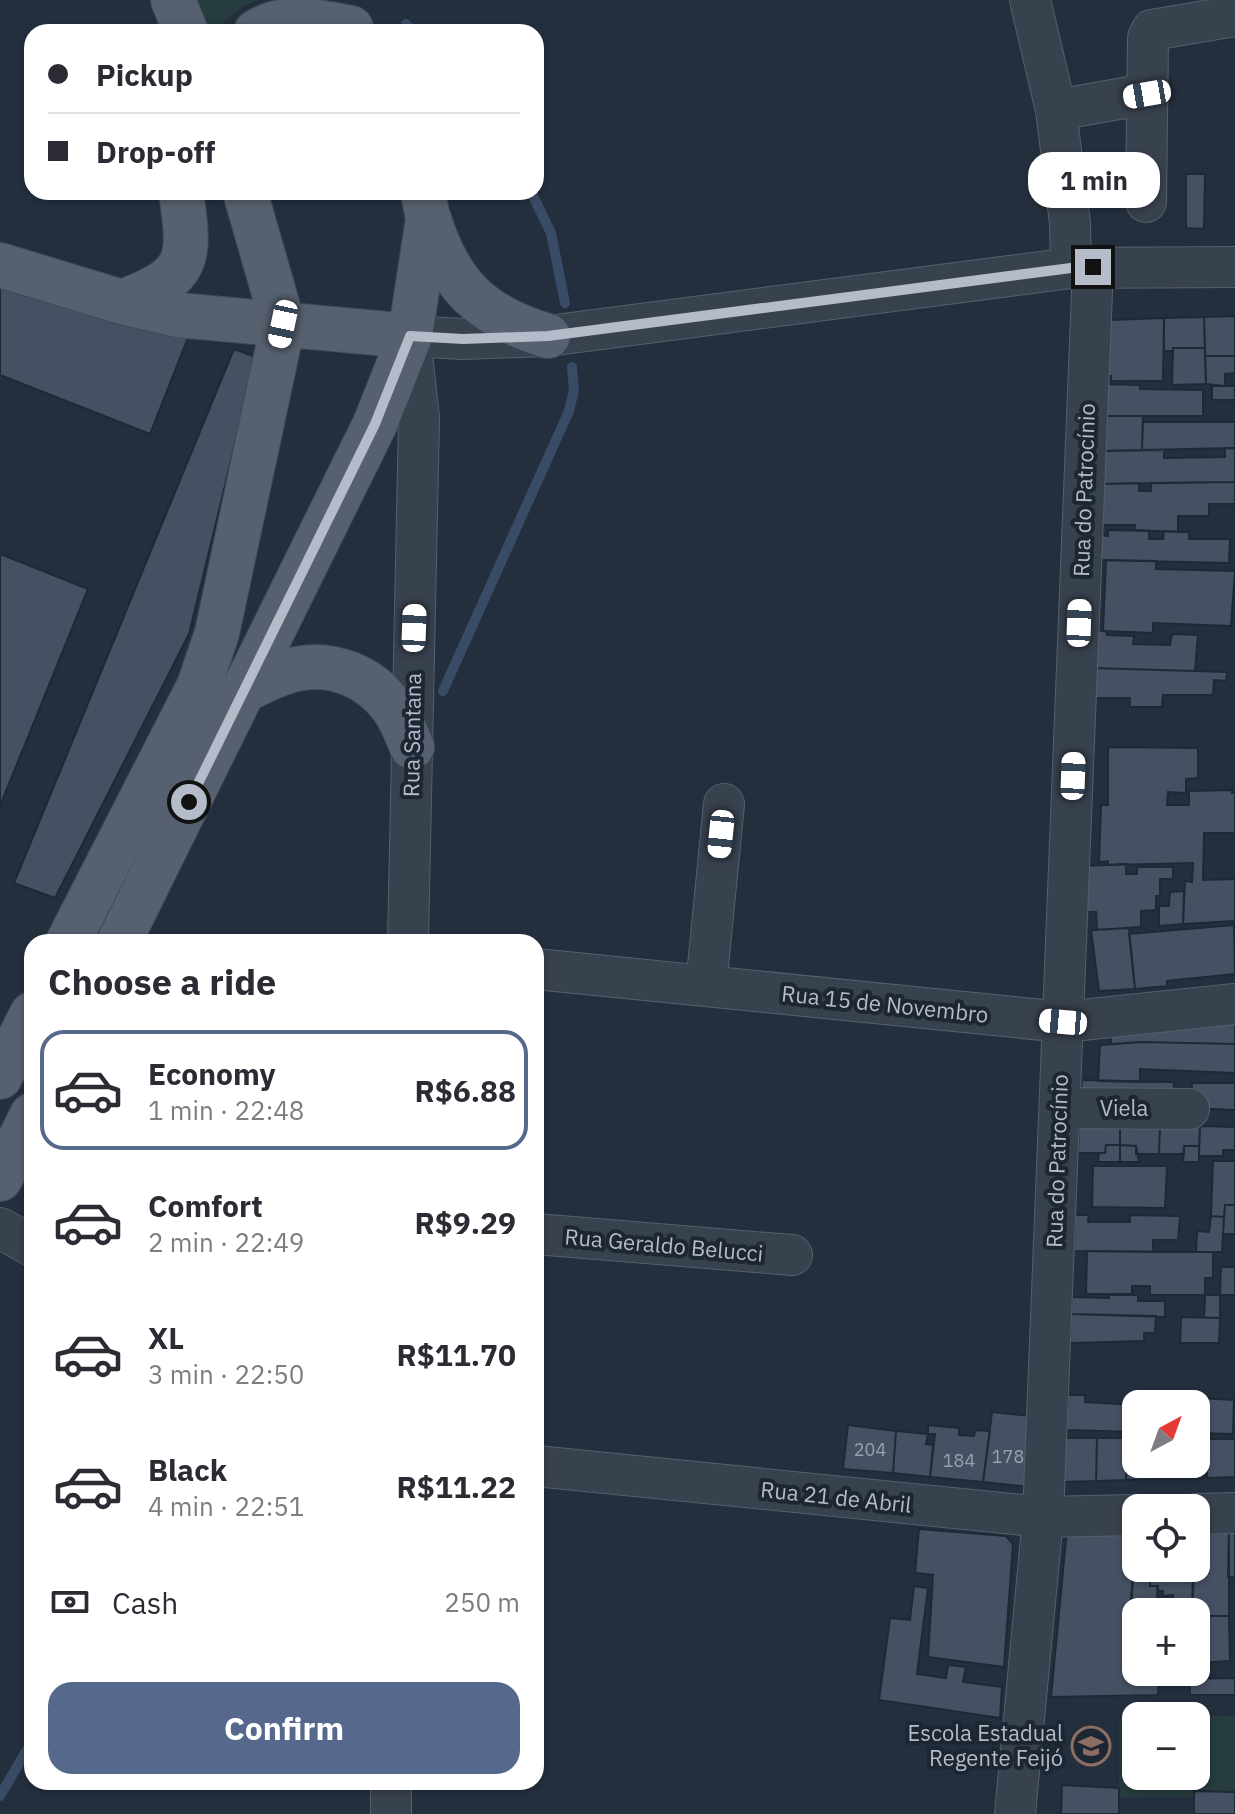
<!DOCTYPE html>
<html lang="en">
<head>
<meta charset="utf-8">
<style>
	body { margin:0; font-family:"IBM Plex Sans",sans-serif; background:#f7f7f7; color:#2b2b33; height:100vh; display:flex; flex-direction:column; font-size:30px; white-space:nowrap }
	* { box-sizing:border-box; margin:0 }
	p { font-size:26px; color:#7c7c81 }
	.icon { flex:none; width:44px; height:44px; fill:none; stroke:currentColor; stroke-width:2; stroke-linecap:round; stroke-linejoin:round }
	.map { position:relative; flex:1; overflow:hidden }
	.details { position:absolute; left:24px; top:934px; width:520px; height:856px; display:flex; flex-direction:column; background:#fff; border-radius:24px; box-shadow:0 2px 6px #0004 }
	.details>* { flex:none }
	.hud { position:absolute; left:24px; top:24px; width:520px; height:176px; border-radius:24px; box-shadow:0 2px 6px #0004; display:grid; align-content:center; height:176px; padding:0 24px; background:#fff }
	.needle { width:52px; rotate:41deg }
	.tools { position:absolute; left:1122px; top:1390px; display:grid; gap:16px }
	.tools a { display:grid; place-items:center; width:88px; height:88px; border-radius:16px; background:#fff; box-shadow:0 2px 6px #0004; font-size:40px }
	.end { position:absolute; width:36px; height:36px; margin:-18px; border:10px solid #b4bcc9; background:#111; box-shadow:0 0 0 4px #111 }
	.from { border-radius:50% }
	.bubble { position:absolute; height:56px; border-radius:24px; background:#fff; box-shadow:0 2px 6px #0004; font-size:26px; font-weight:800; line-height:56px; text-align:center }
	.car { position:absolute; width:24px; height:48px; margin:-24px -12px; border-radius:10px; box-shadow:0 0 6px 2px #0007; background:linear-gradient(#fff 24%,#345 0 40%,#fff 0 76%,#345 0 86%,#fff 0) }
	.hud b { display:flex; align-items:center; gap:28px; height:76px; font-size:30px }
	.hud b+b { border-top:2px solid #e1e1e2 }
	.hud i { width:20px; height:20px; background:#2b2b33 }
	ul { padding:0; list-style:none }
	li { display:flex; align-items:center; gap:24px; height:120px; margin:0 16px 12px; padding:0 8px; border:4px solid transparent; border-radius:24px }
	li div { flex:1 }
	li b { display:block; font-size:30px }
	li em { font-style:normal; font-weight:800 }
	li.selected { border-color:#56698c }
	li>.icon { width:72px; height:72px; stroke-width:1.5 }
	h2 { padding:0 24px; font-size:36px; line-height:96px }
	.pay { display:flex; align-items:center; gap:20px; height:88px; padding:0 24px; font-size:30px }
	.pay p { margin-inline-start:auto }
	.primary-button { display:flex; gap:16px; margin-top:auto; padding:16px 24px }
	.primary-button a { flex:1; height:92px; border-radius:24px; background:#56698c; color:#fff; font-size:32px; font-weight:800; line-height:92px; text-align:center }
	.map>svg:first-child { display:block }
	.green { fill:#263c3f }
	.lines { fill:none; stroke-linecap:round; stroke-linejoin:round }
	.stream { stroke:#394c67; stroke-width:10 }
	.building { fill:#455162; stroke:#1f2835; stroke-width:2 }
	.minor-casing { stroke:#565f6c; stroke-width:42 }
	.major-casing { stroke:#414a57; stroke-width:46 }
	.minor { stroke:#38414e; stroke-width:40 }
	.major { stroke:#56606e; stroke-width:44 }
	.route { stroke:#b4bcc9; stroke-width:10 }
	.labels { text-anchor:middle; stroke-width:8; stroke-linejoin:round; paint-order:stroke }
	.number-label { font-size:18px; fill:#98a1af }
	.street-label { font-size:22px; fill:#b4bcc9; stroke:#1d2633 }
	.poi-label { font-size:22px; fill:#b4bcc9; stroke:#1d2633; text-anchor:end }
</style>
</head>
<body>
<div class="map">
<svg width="1235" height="1814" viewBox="0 0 1235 1814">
	<rect width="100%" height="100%" fill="#242f3e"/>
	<path class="green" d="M190 0H257L240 8 213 32H203Z
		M1196 1716H1235V1792L1194 1791V1797L1119 1798V1717H1136V1776H1196Z"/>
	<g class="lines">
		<path class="stream" d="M406 24 413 32
			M531 192 551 233 565 303
			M443 691 569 411 574 390 572 367
			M0 1796 32 1741"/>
	</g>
	<path class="building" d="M1186 174H1205L1204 229 1186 228Z
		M0 282 189 335 150 434 0 375Z
		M1235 316V356H1205L1204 317Z
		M1204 317 1205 348H1173V351H1164V318Z
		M1164 318 1163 381H1111V376H1101L1109 320Z
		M1173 348H1205L1206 384 1172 385Z
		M234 349 253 356 255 362 189 634 55 898 14 883Z
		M1205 356H1235V373L1225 374V386L1206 384Z
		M1101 384 1140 385V389L1203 390V416H1100Z
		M1212 386H1235V400H1212Z
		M1100 416H1143L1142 450 1099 451Z
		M1143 422H1235V448L1142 450Z
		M1225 448H1235V482L1098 484 1099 451 1164 450V458L1225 457Z
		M1235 482V504H1209V516H1178V532L1134 530 1135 525H1097L1098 484 1139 483V491H1151V483Z
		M1108 530 1149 531V539H1163L1164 531 1189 532V539H1230L1229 563 1096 560V535L1108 536Z
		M0 554 88 589 0 806Z
		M1106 560 1156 561V569L1235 571 1231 626 1153 623V633L1103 631Z
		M1093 630 1106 631 1107 635 1134 636 1133 644 1170 645 1172 634 1198 635 1195 671 1092 668Z
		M1092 668 1227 672 1226 681 1214 680 1213 695H1163L1162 707H1130V698H1091Z
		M1108 747 1198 748V778L1186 779V793L1168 792 1167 805H1189V791L1232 790V793L1235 792V833H1204L1203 880 1235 879V921L1183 924 1185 881 1192 882 1193 863 1108 865V861L1099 862 1101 805H1108Z
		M1126 864V874H1137V867H1173V879H1160V896H1156V910L1141 911V927L1097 930 1096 912H1082L1084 866Z
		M1184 891 1183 924 1159 926V906H1169L1170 892Z
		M1234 925 1235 974 1167 981V986L1135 989 1129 934Z
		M1129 928 1135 989 1099 991 1091 930Z
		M1235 1023V1044L1141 1042 1111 1044V1035Z
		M1141 1042 1235 1044V1073L1140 1069V1082L1098 1081 1100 1045Z
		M1082 1080 1174 1082 1172 1108 1080 1102Z
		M1192 1083H1235V1110L1191 1108Z
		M1086 1125H1120V1145H1106L1105 1153H1078L1079 1128Z
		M1120 1125 1160 1126 1159 1154H1136V1146L1120 1145Z
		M1160 1126H1200L1199 1146H1184V1154H1159Z
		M1200 1126 1235 1127V1150H1223V1156H1199Z
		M1106 1145H1120V1162H1098L1099 1153H1105Z
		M1120 1145 1136 1146 1139 1162H1120Z
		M1184 1146H1199V1162H1183Z
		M1213 1161H1235V1205H1225L1224 1217 1211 1216Z
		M1093 1166H1167L1165 1208 1092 1207Z
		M1225 1205H1235V1234H1223Z
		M1075 1215H1089L1088 1222H1130V1215L1180 1216 1178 1240H1153V1252L1074 1251Z
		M1211 1216 1224 1217 1222 1252H1196L1197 1231 1209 1232Z
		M1087 1251 1213 1252V1278H1205V1295H1150V1286H1132V1294H1086Z
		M1221 1267H1235V1295H1220Z
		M1109 1295H1138V1301H1165V1317L1071 1314 1072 1297 1109 1298Z
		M1205 1295H1220V1318H1204Z
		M1071 1314 1156 1316 1155 1333H1144V1341L1070 1343Z
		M1181 1317 1220 1318 1219 1343H1180Z
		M1068 1395H1085V1402L1136 1405V1432L1066 1430Z
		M1199 1398 1234 1400 1233 1434 1196 1433V1408H1199Z
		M992 1412 1031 1416 1029 1487 983 1482Z
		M848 1425 896 1431 893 1473 843 1469Z
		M928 1425 959 1428V1435L974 1436 975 1430 990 1431 983 1482 930 1477 935 1434H928Z
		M896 1431 928 1434 926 1444 933 1445 930 1477 893 1473Z
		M1065 1438H1097L1096 1481 1062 1482Z
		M1097 1438H1127L1126 1480 1096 1481Z
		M1127 1438H1136V1464H1151V1479L1126 1480Z
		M1196 1439H1202L1203 1478 1182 1479 1183 1464H1196Z
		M1206 1439H1235V1477L1207 1478Z
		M1151 1464H1183L1182 1479H1151Z
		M1136 1528 1131 1612H1136V1672H1159L1158 1695 1051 1697 1067 1529Z
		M1196 1528 1229 1529V1616H1196V1612H1192Z
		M919 1529 1006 1536 1013 1544 1004 1667 928 1657 933 1575 915 1573Z
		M1229 1529H1235V1577H1228Z
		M1136 1536V1568H1151L1150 1586H1158L1156 1612H1138L1139 1599H1131Z
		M1151 1568H1193L1192 1612H1172L1173 1595 1163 1596V1591L1157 1590 1158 1586H1150Z
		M914 1586 928 1588 917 1674 946 1678 948 1665 966 1667 963 1682 1002 1687 1000 1718 879 1700 890 1618 910 1620Z
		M1196 1616H1229L1230 1661 1196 1663V1639H1204V1622H1196Z
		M1235 1678V1695H1190V1679Z
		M1062 1785 1119 1788V1814H1061Z
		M1194 1791 1235 1792V1814H1194Z"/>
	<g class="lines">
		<defs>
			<path id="minor" d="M1030 0 1056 110 1070 223 1071 268
				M1056 110 1147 94
				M1146 202 1148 38 1152 30 1235 16
				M408 942 419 418 410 336 463 339 548 336 1071 268 1235 267
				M536 969 1063 1022 1235 1004
				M706 986 724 804
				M1060 1108 1189 1109
				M0 1228 32 1246
				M536 1234 792 1255
				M536 1466 1043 1517 1136 1515
				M1196 1514 1235 1513
				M391 1814V1782
				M1015 1814 1043 1517 1093 267"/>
			<path id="major" d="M173 0 186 32
				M256 32C285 13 318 22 351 28
				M429 219C449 285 482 317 548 336
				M0 265 122 302 178 315 410 336
				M122 302C191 276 191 261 181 192
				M245 690C261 682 278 673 296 669 333 661 371 677 393 708 402 720 406 734 412 747
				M68 942 199 686 217 633 283 324 245 192
				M119 942 375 424 410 336 428 219 423 192
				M0 1077 32 1014
				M0 1179 32 1115"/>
		</defs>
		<use href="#minor" class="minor-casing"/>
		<use href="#major" class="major-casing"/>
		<use href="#minor" class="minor"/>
		<use href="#major" class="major"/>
	</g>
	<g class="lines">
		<path class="route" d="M189 802 375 424 410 336 463 339 548 336 1071 268 1093 267"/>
	</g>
	<defs>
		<symbol id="school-ring" viewBox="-11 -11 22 22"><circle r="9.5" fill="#1d2633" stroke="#8d6e63" stroke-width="1.5"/><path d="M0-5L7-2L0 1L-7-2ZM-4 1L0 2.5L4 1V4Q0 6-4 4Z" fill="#8d6e63"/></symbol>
	</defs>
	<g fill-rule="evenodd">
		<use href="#school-ring" x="1069" y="1724" width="44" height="44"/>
	</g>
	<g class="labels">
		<g class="number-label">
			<text x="870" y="1456">204</text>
			<text x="1008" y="1463">178</text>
			<text x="959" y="1467">184</text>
		</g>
		<g class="street-label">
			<text transform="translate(1084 490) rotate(-88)" y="8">Rua do Patrocínio</text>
			<text transform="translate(412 735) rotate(-89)" y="8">Rua Santana</text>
			<text transform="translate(885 1004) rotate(6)" y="8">Rua 15 de Novembro</text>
			<text x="1124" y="1116">Viela</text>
			<text transform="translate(1057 1161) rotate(-88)" y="8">Rua do Patrocínio</text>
			<text transform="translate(664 1245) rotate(5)" y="8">Rua Geraldo Belucci</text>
			<text transform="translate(836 1497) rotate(6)" y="8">Rua 21 de Abril</text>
		</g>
		<g class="poi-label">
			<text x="1063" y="1741">Escola Estadual<tspan x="1063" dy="25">Regente Feijó</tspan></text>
		</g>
	</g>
</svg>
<div class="tools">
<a><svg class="needle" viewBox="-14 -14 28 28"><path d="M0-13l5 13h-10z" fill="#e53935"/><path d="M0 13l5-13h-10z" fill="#7c7c81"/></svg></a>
<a><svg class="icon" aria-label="locate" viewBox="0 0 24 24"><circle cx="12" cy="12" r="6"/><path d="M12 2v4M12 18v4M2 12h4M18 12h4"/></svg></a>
<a>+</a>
<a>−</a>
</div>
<i class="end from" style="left:189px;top:802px"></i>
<i class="end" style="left:1093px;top:267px"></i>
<div class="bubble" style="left:1028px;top:152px;width:132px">1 min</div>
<i class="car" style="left:1147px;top:94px;rotate:260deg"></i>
<i class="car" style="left:283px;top:324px;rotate:192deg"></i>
<i class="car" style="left:1079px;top:623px;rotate:2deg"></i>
<i class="car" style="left:414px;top:628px;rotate:2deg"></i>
<i class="car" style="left:1073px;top:776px;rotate:2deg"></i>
<i class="car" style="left:721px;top:834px;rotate:186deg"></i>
<i class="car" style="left:1063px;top:1022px;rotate:275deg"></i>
<div class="hud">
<b><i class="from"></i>Pickup</b>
<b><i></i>Drop-off</b>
</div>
<section class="details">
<h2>Choose a ride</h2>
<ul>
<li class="selected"><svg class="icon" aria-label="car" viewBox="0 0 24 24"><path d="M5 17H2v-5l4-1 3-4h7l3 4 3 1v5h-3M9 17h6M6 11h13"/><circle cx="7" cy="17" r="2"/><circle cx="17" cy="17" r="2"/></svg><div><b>Economy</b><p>1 min · 22:48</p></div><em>R$6.88</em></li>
<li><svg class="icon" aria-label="car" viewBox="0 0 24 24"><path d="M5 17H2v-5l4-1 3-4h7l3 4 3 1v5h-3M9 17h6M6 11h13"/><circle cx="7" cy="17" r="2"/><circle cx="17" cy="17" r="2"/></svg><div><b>Comfort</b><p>2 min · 22:49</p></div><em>R$9.29</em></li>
<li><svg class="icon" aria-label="car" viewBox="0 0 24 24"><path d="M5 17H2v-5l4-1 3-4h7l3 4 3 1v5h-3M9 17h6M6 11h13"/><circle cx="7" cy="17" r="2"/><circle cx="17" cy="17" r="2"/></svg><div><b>XL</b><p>3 min · 22:50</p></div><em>R$11.70</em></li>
<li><svg class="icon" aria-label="car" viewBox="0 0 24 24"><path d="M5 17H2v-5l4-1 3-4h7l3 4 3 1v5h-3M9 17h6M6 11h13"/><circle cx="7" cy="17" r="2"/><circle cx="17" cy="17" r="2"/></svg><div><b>Black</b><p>4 min · 22:51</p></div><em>R$11.22</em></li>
</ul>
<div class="pay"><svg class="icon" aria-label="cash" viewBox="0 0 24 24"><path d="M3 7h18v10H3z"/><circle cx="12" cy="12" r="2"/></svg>Cash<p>250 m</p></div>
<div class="primary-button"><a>Confirm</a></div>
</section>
</div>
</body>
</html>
